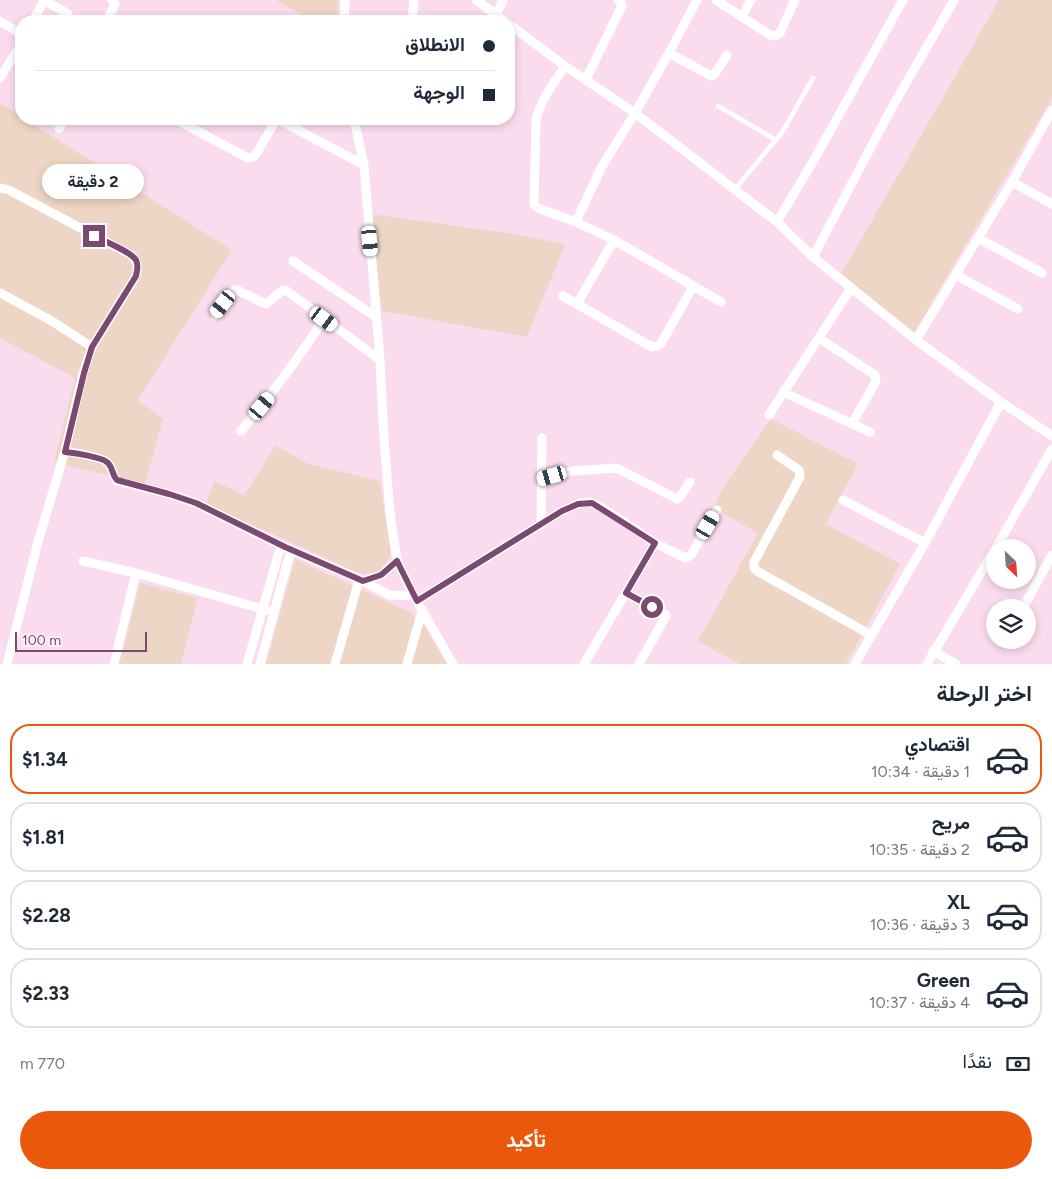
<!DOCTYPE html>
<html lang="ar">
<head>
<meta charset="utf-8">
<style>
	body { margin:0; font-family:Figtree,Vazirmatn,sans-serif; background:#f6f6f7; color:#1f2937; direction:rtl; height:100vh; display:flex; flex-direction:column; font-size:19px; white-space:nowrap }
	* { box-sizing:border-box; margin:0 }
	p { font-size:16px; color:#747a83 }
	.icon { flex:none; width:28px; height:28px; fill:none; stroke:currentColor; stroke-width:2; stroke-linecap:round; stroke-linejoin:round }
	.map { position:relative; height:664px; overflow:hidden; direction:ltr }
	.sheet { display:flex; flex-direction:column; background:#fff; flex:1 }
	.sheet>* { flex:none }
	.banner { position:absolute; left:15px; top:15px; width:500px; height:110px; border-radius:20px; box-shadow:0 2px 8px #0003; direction:rtl; display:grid; align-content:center; height:110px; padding:0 20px; background:#fff }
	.needle { width:32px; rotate:155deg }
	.fabs { position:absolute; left:986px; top:539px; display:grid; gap:10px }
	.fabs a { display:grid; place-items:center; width:50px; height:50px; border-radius:50%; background:#fff; box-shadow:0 2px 8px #0003; font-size:25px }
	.scale { position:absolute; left:15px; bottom:12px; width:132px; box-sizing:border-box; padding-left:5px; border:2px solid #7b4971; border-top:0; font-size:14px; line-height:18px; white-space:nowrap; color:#7b4971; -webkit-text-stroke:4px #fff0f8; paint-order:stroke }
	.end { position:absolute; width:22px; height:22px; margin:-11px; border:6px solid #7b4971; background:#fff; box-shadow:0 0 0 2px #fff }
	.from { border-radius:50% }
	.bubble { position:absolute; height:35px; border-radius:18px; background:#fff; box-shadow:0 2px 8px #0003; font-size:16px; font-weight:700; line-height:35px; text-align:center; direction:rtl }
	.car { position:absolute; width:15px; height:30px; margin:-15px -8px; border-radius:6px; box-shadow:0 0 4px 1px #0007; background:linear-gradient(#fff 24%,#345 0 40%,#fff 0 76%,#345 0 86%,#fff 0) }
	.banner b { display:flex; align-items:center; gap:18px; height:48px; font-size:19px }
	.banner b+b { border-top:1px solid #e0e1e3 }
	.banner i { width:12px; height:12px; background:#1f2937 }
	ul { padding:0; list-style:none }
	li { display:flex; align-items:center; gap:15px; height:70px; margin:0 10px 8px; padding:0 10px; border:2px solid #e0e1e3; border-radius:20px }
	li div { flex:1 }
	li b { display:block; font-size:19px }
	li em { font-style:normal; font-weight:700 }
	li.selected { border-color:#ea580c }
	li>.icon { width:45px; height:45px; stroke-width:1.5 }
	h2 { padding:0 20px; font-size:22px; line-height:60px }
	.pay { display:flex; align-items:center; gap:12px; height:55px; padding:0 20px; font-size:19px }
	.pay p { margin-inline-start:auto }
	.button { display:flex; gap:10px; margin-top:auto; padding:10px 20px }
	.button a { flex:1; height:58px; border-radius:30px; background:#ea580c; color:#fff; font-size:20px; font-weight:700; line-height:58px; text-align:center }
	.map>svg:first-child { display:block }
	.residential { fill:#fbdcef; fill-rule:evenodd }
	.green { fill:#edd6c5 }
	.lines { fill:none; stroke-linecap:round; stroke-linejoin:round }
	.service { stroke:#fff; stroke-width:4.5 }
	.minor { stroke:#fff; stroke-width:9 }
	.route { stroke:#7b4971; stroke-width:6 }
</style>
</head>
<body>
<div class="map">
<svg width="1052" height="664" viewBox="0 0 1052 664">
	<rect width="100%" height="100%" fill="#fee8f4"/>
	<path class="residential" d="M0 0H1052V664H0ZM21 21H509V119H21ZM995 548H1028V580H995ZM995 608H1028V640H995Z"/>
	<path class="green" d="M276 0H338L337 21H313Z
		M999 0H1052V98L913 334 840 276Z
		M0 103 21 116V119H25L232 250 138 400 163 419 145 484 54 462 75 378 0 338Z
		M371 214 527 236 565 245 527 337 382 311Z
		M771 419 858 464 826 524 900 564 846 664H740L698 641 758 533 713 508 724 486Z
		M276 445 306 463 380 481 391 555 380 572 361 574 206 504 214 481 244 495Z
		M295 559 408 611 423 624 447 664H266Z
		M140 583 198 598 181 664H119Z"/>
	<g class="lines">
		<path class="service" d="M718 106 776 140
			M735 189 783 131 813 78"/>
		<path class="minor" d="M476 0 505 21
			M716 0 770 35 775 36 780 33 795 0
			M496 15 503 0
			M742 16 751 0
			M0 21 21 34
			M33 21 44 0 68 14
			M107 21 115 4 112 0
			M344 21 345 0
			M412 21 414 0
			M509 24 565 66 635 113 777 222 813 257 916 340 1001 402 1052 436
			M669 53 711 76 714 75 727 55
			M565 66C554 83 540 100 536 121L534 204 538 208 576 222 601 168 635 113 669 53 697 0
			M0 78 21 44
			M586 79 622 6 621 3 618 0
			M175 119 248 158 253 157 256 154 275 122 281 121 364 165
			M354 119 364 165 380 360 384 439 390 513 397 561 414 596 453 664
			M59 129 65 119
			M1012 182 1052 204
			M0 188 9 190 131 255C138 262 138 267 136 276L92 347
			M576 222 614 240 721 302
			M777 222 815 158 903 0
			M978 238 1042 273
			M813 257 890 111 954 0
			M293 261 376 317
			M956 275 1018 309
			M0 293 50 320 92 347 83 373 65 451 38 542 7 664
			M563 296 652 347 660 345 693 287
			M577 304 614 240
			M215 316 234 290H237L266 304 283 290 287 291 380 360
			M819 338 875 375 876 381 852 424
			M916 340 1012 182 1052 110
			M783 392 870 432
			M769 415 851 288
			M241 431C271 395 298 359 324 319
			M65 451C74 453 103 457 108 463 113 468 112 475 117 481L169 494 196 503 285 547 363 581 389 595 414 596
			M777 455 799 470 800 477 754 562V568L757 571 871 635
			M542 479 572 471 617 468 677 499 679 498 690 482
			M843 500 925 543
			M541 525 542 438
			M996 548 1052 449
			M83 561 136 573 273 612
			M363 581 381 575 397 561
			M626 593 665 614 666 616 639 664
			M417 601 562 511C570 507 579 502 588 502 600 503 642 535 655 543
			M1023 608 1052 555
			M933 651 956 664
			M114 664 136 573
			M247 664 281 545
			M260 664 291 550
			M335 664 359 580
			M407 664 422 611
			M584 664 655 543 685 558 691 555 717 510
			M855 664 925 543 1001 402
			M927 664 995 549"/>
	</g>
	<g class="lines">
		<path class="route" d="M94 236C104 241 130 251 136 260 139 266 137 270 136 276L92 347 84 373 65 452C74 453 103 457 108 463 113 468 112 475 117 480L169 494 196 503 285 547 363 581 381 575 397 561 417 601 562 511 578 504 592 503 655 543 626 593 652 607"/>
	</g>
</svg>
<div class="fabs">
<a><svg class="needle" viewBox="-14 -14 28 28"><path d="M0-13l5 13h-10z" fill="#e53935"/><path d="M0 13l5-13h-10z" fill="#747a83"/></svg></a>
<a><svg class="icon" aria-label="layers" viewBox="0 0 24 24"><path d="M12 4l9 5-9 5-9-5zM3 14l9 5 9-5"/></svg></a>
</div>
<div class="scale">100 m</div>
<i class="end from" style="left:652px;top:607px"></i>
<i class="end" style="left:94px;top:236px"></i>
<div class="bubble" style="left:42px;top:164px;width:102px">2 دقيقة</div>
<i class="car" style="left:370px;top:241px;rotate:175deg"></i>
<i class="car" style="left:223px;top:304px;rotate:217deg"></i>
<i class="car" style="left:324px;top:319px;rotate:126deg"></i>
<i class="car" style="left:262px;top:406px;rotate:40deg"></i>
<i class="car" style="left:552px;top:476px;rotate:254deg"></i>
<i class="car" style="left:708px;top:525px;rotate:30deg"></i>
<div class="banner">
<b><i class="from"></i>الانطلاق</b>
<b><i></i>الوجهة</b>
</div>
</div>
<section class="sheet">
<h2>اختر الرحلة</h2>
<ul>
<li class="selected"><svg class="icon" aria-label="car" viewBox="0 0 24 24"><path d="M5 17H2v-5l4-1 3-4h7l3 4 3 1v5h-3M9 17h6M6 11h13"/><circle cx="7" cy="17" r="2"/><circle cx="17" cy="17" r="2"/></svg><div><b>اقتصادي</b><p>1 دقيقة · 10:34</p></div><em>$1.34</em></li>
<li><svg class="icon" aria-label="car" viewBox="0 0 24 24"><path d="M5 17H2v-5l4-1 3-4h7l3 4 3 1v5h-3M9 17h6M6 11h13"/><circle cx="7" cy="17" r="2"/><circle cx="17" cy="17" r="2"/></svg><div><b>مريح</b><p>2 دقيقة · 10:35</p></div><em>$1.81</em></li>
<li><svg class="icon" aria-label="car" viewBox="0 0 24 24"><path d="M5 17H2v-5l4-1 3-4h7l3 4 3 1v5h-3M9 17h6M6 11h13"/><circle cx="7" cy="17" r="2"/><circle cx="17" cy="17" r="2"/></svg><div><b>XL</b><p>3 دقيقة · 10:36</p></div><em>$2.28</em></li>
<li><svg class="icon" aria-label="car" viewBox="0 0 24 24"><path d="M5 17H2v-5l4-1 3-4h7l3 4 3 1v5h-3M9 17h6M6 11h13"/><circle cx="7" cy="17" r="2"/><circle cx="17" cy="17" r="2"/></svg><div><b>Green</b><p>4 دقيقة · 10:37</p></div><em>$2.33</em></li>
</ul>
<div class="pay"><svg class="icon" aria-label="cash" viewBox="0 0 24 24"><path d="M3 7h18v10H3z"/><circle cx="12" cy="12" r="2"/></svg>نقدًا<p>770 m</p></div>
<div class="button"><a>تأكيد</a></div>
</section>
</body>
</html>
